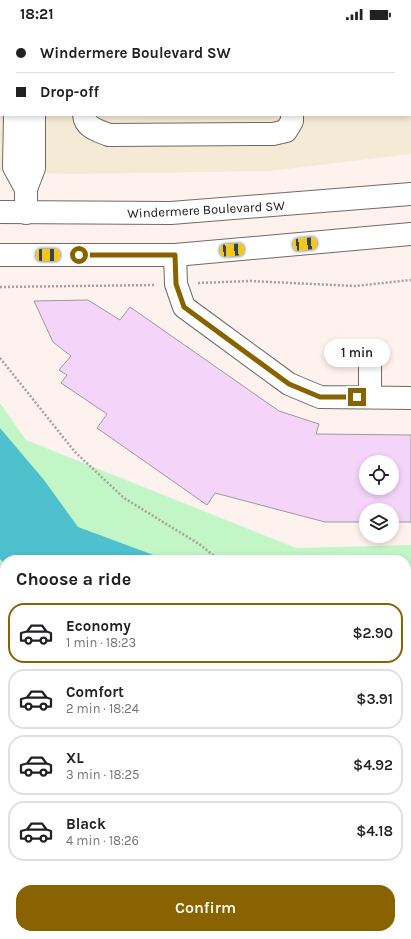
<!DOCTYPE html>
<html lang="en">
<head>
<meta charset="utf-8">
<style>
	body { margin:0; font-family:Karla,sans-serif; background:#f2f2f2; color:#202124; height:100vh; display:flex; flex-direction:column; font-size:15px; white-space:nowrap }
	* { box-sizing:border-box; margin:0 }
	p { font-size:13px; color:#757577 }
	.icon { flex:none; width:22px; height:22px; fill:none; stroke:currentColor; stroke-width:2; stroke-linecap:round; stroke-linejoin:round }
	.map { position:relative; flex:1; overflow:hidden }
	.details { position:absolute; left:0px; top:527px; width:411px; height:384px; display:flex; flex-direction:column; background:#fff; border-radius:16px 16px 0 0; box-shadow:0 2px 6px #0003 }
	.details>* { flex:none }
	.top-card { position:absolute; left:0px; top:0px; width:411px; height:88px; box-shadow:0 2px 6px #0003; display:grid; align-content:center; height:88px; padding:0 16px; background:#fff }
	.buttons { position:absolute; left:359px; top:427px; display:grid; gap:8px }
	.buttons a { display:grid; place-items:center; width:40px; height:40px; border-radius:50%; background:#fff; box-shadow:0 2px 6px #0003; font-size:20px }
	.end { position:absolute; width:18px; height:18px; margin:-9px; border:5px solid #886300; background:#fff; box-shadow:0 0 0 2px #fff }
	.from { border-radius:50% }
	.bubble { position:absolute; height:28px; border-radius:14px; background:#fff; box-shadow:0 2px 6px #0003; font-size:13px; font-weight:600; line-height:28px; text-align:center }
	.car { position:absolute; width:12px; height:24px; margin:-12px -6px; border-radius:5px; box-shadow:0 0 3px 1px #0007; background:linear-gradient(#f5c518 24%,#345 0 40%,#f5c518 0 76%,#345 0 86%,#f5c518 0) }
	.top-card b { display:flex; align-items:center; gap:14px; height:38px; font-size:15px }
	.top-card b+b { border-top:1px solid #e0e0e0 }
	.top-card i { width:10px; height:10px; background:#202124 }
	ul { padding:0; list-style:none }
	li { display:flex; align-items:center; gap:12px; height:60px; margin:0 8px 6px; padding:0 8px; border:2px solid #e0e0e0; border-radius:16px }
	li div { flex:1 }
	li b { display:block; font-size:15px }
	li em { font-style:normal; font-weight:600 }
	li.current { border-color:#886300 }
	li>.icon { width:36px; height:36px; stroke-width:1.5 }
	h2 { padding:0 16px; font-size:18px; line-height:48px }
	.primary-button { display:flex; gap:8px; margin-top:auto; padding:8px 16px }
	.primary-button a { flex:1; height:46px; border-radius:16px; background:#886300; color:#fff; font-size:16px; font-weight:600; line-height:46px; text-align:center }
	.status { display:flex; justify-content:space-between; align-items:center; height:28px; padding:0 20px; background:#fff; direction:ltr }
	.status svg { height:11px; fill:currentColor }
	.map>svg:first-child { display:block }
	.commercial { fill:#f4ead5; fill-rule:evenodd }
	.green { fill:#c2f6c7 }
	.water { fill:#4fc1ce }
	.building { fill:#f5d4fa; stroke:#9e98a0; fill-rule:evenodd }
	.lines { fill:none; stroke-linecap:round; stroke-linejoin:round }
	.minor-casing { stroke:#726965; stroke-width:24 }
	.major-casing { stroke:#726965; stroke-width:24 }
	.path { stroke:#a9a09d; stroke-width:2.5; stroke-dasharray:2 2; stroke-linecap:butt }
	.minor { stroke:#fff; stroke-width:22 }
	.major { stroke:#fff; stroke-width:22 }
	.route { stroke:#886300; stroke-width:5 }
	.labels { text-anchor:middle; stroke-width:3; stroke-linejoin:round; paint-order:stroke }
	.street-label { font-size:13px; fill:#171312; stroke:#fff }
</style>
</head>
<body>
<div class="status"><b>18:21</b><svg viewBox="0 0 49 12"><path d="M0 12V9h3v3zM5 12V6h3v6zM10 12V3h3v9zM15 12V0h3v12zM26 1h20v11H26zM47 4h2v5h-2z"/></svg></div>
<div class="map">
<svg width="411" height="911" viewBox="0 0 411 911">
	<rect width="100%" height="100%" fill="#fef2ee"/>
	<path class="commercial" d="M0 0H411V126L269 143 70 146 0 144ZM1 1H410V87H1Z"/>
	<path class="green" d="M0 375 26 412 296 520 411 517V632L406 634V532H5V648H2L0 645Z
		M0 825H5V906H36V911H0Z"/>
	<path class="water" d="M0 400 44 452 78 499 167 532H5V536L0 531Z"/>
	<path class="building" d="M88 272 120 292 130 279 279 383 319 396 316 406 411 407V494H392V482H366V494H325L215 465 207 477 97 400 107 386 61 355 67 347 59 342 71 328 53 314 34 273ZM366 434H392V460H366Z"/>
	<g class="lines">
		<defs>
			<path id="minor" d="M34 0V1
				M16 1V0
				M84 1V0
				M293 1V0
				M0 20 1 21
				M0 71 1 52
				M15 87 14 139 26 161
				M84 87C85 100 99 103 109 107L273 106 286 103 292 93V87
				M26 185V161L34 140V87
				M175 227 176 256 184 279 289 356 320 369 411 370
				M370 331V369
				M406 792H411
				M0 803H5
				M179 906V911"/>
			<path id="major" d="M0 184 171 185 411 166
				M0 227H175L411 206"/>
		</defs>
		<use href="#minor" class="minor-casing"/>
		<use href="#major" class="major-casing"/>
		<path class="path" d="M198 255 250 253 355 258 411 252
			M0 259 155 257
			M0 330 75 424 124 470 199 516 219 532
			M406 553 411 552"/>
		<use href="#minor" class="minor"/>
		<use href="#major" class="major"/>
	</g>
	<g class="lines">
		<path class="route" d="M79 227H175L176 256 184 279 289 356 320 369H357"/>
	</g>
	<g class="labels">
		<g class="street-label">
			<text transform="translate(206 181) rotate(-3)" y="5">Windermere Boulevard SW</text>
		</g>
	</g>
</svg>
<div class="buttons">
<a><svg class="icon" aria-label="locate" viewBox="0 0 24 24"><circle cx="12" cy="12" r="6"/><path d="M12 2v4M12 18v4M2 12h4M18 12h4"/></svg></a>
<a><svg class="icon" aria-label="layers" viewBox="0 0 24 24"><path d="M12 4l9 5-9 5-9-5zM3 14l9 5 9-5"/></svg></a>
</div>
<i class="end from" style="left:79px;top:227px"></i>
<i class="end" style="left:357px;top:369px"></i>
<div class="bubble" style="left:324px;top:311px;width:66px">1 min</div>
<i class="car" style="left:305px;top:216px;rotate:84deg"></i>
<i class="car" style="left:232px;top:222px;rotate:86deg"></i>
<i class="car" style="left:48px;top:227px;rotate:90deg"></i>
<div class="top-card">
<b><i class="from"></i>Windermere Boulevard SW</b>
<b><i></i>Drop-off</b>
</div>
<section class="details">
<h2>Choose a ride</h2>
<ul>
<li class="current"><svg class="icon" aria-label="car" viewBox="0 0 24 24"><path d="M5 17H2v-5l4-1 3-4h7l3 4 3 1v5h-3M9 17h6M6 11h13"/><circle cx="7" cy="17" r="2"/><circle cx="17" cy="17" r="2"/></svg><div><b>Economy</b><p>1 min · 18:23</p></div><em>$2.90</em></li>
<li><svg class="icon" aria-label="car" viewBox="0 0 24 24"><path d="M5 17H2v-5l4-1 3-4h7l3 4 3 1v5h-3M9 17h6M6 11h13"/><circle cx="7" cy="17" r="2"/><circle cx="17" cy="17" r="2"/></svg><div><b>Comfort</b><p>2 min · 18:24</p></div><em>$3.91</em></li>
<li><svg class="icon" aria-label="car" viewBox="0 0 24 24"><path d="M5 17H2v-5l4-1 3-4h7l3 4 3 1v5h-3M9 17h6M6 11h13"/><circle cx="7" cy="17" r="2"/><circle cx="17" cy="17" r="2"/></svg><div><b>XL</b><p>3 min · 18:25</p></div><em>$4.92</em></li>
<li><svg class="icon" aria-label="car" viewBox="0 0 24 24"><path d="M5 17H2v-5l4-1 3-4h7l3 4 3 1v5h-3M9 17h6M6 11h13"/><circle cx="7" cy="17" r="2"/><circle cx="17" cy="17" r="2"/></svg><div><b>Black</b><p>4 min · 18:26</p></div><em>$4.18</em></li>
</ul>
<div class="primary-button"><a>Confirm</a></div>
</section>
</div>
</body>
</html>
